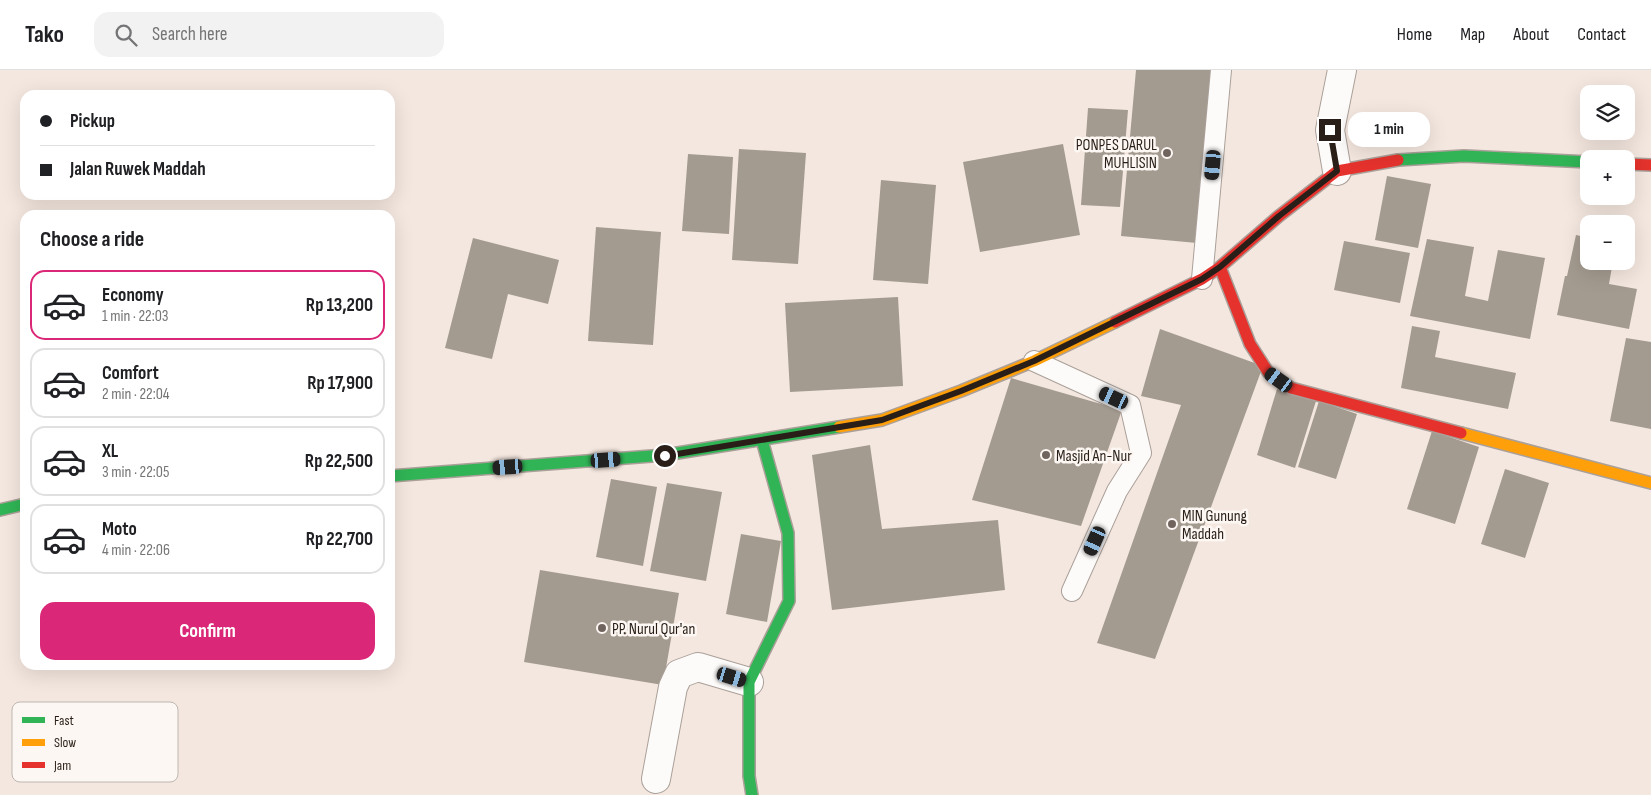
<!DOCTYPE html>
<html lang="en">
<head>
<meta charset="utf-8">
<style>
	body { margin:0; font-family:"Sofia Sans Condensed",sans-serif; background:#f2f2f2; color:#202124; height:100vh; display:flex; flex-direction:column; font-size:19px; white-space:nowrap }
	* { box-sizing:border-box; margin:0 }
	p { font-size:16px; color:#757577 }
	.icon { flex:none; width:28px; height:28px; fill:none; stroke:currentColor; stroke-width:2; stroke-linecap:round; stroke-linejoin:round }
	.map { position:relative; flex:1; overflow:hidden }
	.details { position:absolute; left:20px; top:140px; width:375px; height:460px; display:flex; flex-direction:column; background:#fff; border-radius:15px; box-shadow:0 5px 20px #0002 }
	.details>* { flex:none }
	.guide { position:absolute; left:20px; top:20px; width:375px; height:110px; border-radius:15px; box-shadow:0 5px 20px #0002; display:grid; align-content:center; height:110px; padding:0 20px; background:#fff }
	.buttons { position:absolute; left:1580px; top:15px; display:grid; gap:10px }
	.buttons a { display:grid; place-items:center; width:55px; height:55px; border-radius:10px; background:#fff; box-shadow:0 5px 20px #0002; font-size:25px }
	.end { position:absolute; width:22px; height:22px; margin:-11px; border:6px solid #291f18; background:#fff; box-shadow:0 0 0 2px #fff }
	.from { border-radius:50% }
	.bubble { position:absolute; height:35px; border-radius:15px; background:#fff; box-shadow:0 5px 20px #0002; font-size:16px; font-weight:700; line-height:35px; text-align:center }
	.car { position:absolute; width:15px; height:30px; margin:-15px -8px; border-radius:6px; box-shadow:0 0 4px 1px #0007; background:linear-gradient(#222 24%,#8ab4d8 0 40%,#222 0 76%,#8ab4d8 0 86%,#222 0) }
	.guide b { display:flex; align-items:center; gap:18px; height:48px; font-size:19px }
	.guide b+b { border-top:1px solid #e0e0e0 }
	.guide i { width:12px; height:12px; background:#202124 }
	ul { padding:0; list-style:none }
	li { display:flex; align-items:center; gap:15px; height:70px; margin:0 10px 8px; padding:0 10px; border:2px solid #e0e0e0; border-radius:15px }
	li div { flex:1 }
	li b { display:block; font-size:19px }
	li em { font-style:normal; font-weight:700 }
	li.current { border-color:#db2777 }
	li>.icon { width:45px; height:45px; stroke-width:1.5 }
	h2 { padding:0 20px; font-size:22px; line-height:60px }
	.cta { display:flex; gap:10px; margin-top:auto; padding:10px 20px }
	.cta a { flex:1; height:58px; border-radius:15px; background:#db2777; color:#fff; font-size:20px; font-weight:700; line-height:58px; text-align:center }
	header { display:flex; align-items:center; gap:30px; box-sizing:border-box; height:70px; padding:0 25px; background:#fff; border-bottom:1px solid #e0e0e0 }
	header strong { font-size:24px }
	nav { display:flex; gap:28px; margin-inline-start:auto; font-size:18px }
	.search { width:350px; height:45px; background:#f2f2f2; display:flex; align-items:center; gap:12px; box-sizing:border-box; padding:0 18px; border-radius:15px; color:#757577; font-size:19px }
	.map>svg:first-child { display:block }
	.building { fill:#a49b90 }
	.lines { fill:none; stroke-linecap:round; stroke-linejoin:round }
	.lane-casing { stroke:#aaa099; stroke-width:22 }
	.street-casing { stroke:#aaa099; stroke-width:30 }
	.fast-casing { stroke:#aaa099; stroke-width:14 }
	.slow-casing { stroke:#aaa099; stroke-width:14 }
	.jam-casing { stroke:#aaa099; stroke-width:14 }
	.lane { stroke:#fdfbfa; stroke-width:20 }
	.street { stroke:#fdfbfa; stroke-width:28 }
	.fast { stroke:#30b455; stroke-width:11 }
	.slow { stroke:#ff9f0a; stroke-width:11 }
	.jam { stroke:#e5322d; stroke-width:11 }
	.route { stroke:#291f18; stroke-width:6 }
	.poi-dot { fill:#70655e; stroke:#fdf7f3; stroke-width:2 }
	.labels { text-anchor:middle; stroke-width:5; stroke-linejoin:round; paint-order:stroke }
	.poi-label { font-size:16px; fill:#291f18; stroke:#fdf7f3; text-anchor:start }
	.key { fill:#fdf7f3; stroke:#bdb6b1; stroke-width:1 }
	.key-label { font-size:14px; fill:#291f18 }
</style>
</head>
<body>
<header>
<strong>Tako</strong>
<div class="search"><svg class="icon" aria-label="search" viewBox="0 0 24 24"><circle cx="10" cy="10" r="6"/><path d="M15 15l6 6"/></svg>Search here</div>
<nav><a>Home</a><a>Map</a><a>About</a><a>Contact</a></nav>
</header>
<div class="map">
<svg width="1651" height="725" viewBox="0 0 1651 725">
	<rect width="100%" height="100%" fill="#f4e7df"/>
	<path class="building" d="M1136 0H1213L1197 173 1121 166Z
		M1088 38 1128 40 1120 137 1081 135Z
		M1063 74 1080 165 980 182 963 92Z
		M739 79 806 83 798 194 732 190Z
		M688 84 733 87 729 164 682 161Z
		M1387 106 1431 114 1418 178 1375 170Z
		M881 110 936 115 928 214 873 210Z
		M596 157 661 162 653 275 588 271Z
		M1576 165 1589 168V191H1613L1609 214 1637 219 1629 259 1557 245 1565 206H1567Z
		M473 168 559 190 548 234 508 224 492 289 445 278Z
		M1427 169 1474 177 1465 226 1488 231 1498 180 1545 188 1530 269 1410 246Z
		M1344 171 1410 183 1400 233 1334 220Z
		M898 227 903 316 790 322 785 233Z
		M1412 256 1440 261 1435 287 1516 303 1508 339 1401 318Z
		M1160 259 1263 296 1155 589 1097 573 1181 335 1141 326Z
		M1626 268 1651 272V359L1610 351Z
		M1011 308 1122 340 1081 456 972 430Z
		M1277 319 1316 331 1295 398 1257 385Z
		M1319 331 1357 344 1336 409 1298 397Z
		M1432 361 1479 377 1455 454 1407 439Z
		M870 375 882 459 998 450 1005 520 832 540 812 385Z
		M1505 399 1549 413 1525 488 1481 474Z
		M611 409 657 417 643 496 596 487Z
		M667 413 722 422 706 511 650 501Z
		M741 464 781 471 767 552 726 544Z
		M540 500 679 523 663 615 524 592Z"/>
	<g class="lines">
		<defs>
			<path id="lane" d="M1202 209 1221 0
				M1034 291 1130 335 1141 383 1117 421 1072 521"/>
			<path id="street" d="M1337 101 1330 60 1342 0
				M656 709 673 617 679 604 698 597 749 612"/>
			<path id="fast" d="M1398 90 1464 86 1589 92
				M390 406 665 385 839 357
				M0 440 25 434
				M752 725 749 706V612L789 531 788 463 762 370"/>
			<path id="slow" d="M839 357 882 350 961 321 1034 291 1115 252
				M1461 363 1651 413"/>
			<path id="jam" d="M1626 94 1651 95
				M1220 197 1250 274 1268 302 1291 318 1461 363
				M1115 252 1202 209 1220 197 1279 146 1337 101 1398 90"/>
		</defs>
		<use href="#lane" class="lane-casing"/>
		<use href="#street" class="street-casing"/>
		<use href="#fast" class="fast-casing"/>
		<use href="#slow" class="slow-casing"/>
		<use href="#jam" class="jam-casing"/>
		<use href="#lane" class="lane"/>
		<use href="#street" class="street"/>
		<use href="#fast" class="fast"/>
		<use href="#slow" class="slow"/>
		<use href="#jam" class="jam"/>
	</g>
	<g class="lines">
		<path class="route" d="M665 386 882 350 961 321 1034 291 1202 209 1220 197 1279 146 1337 101 1330 60"/>
	</g>
	<g class="poi-dot">
		<circle cx="1167" cy="83" r="5"/>
		<circle cx="1046" cy="385" r="5"/>
		<circle cx="1172" cy="454" r="5"/>
		<circle cx="602" cy="558" r="5"/>
	</g>
	<g class="labels">
		<g class="poi-label">
			<text x="1157" y="80" text-anchor="end">PONPES DARUL<tspan x="1157" dy="18">MUHLISIN</tspan></text>
			<text x="1056" y="391">Masjid An-Nur</text>
			<text x="1182" y="451">MIN Gunung<tspan x="1182" dy="18">Maddah</tspan></text>
			<text x="612" y="564">PP. Nurul Qur'an</text>
		</g>
	</g>
	<rect x="12" y="632" width="166" height="80" rx="8" class="key"/>
	<rect x="22" y="647" width="23" height="6" fill="#30b455"/>
	<rect x="22" y="669" width="23" height="7" fill="#ff9f0a"/>
	<rect x="22" y="692" width="23" height="6" fill="#e5322d"/>
	<g class="key-label">
		<text x="54" y="655">Fast</text>
		<text x="54" y="677">Slow</text>
		<text x="54" y="700">Jam</text>
	</g>
</svg>
<div class="buttons">
<a><svg class="icon" aria-label="layers" viewBox="0 0 24 24"><path d="M12 4l9 5-9 5-9-5zM3 14l9 5 9-5"/></svg></a>
<a>+</a>
<a>−</a>
</div>
<i class="end from" style="left:665px;top:386px"></i>
<i class="end" style="left:1330px;top:60px"></i>
<div class="bubble" style="left:1348px;top:42px;width:82px">1 min</div>
<i class="car" style="left:1213px;top:95px;rotate:185deg"></i>
<i class="car" style="left:1279px;top:310px;rotate:306deg"></i>
<i class="car" style="left:1114px;top:328px;rotate:295deg"></i>
<i class="car" style="left:606px;top:390px;rotate:86deg"></i>
<i class="car" style="left:508px;top:397px;rotate:266deg"></i>
<i class="car" style="left:1095px;top:471px;rotate:204deg"></i>
<i class="car" style="left:732px;top:607px;rotate:107deg"></i>
<div class="guide">
<b><i class="from"></i>Pickup</b>
<b><i></i>Jalan Ruwek Maddah</b>
</div>
<section class="details">
<h2>Choose a ride</h2>
<ul>
<li class="current"><svg class="icon" aria-label="car" viewBox="0 0 24 24"><path d="M5 17H2v-5l4-1 3-4h7l3 4 3 1v5h-3M9 17h6M6 11h13"/><circle cx="7" cy="17" r="2"/><circle cx="17" cy="17" r="2"/></svg><div><b>Economy</b><p>1 min · 22:03</p></div><em>Rp 13,200</em></li>
<li><svg class="icon" aria-label="car" viewBox="0 0 24 24"><path d="M5 17H2v-5l4-1 3-4h7l3 4 3 1v5h-3M9 17h6M6 11h13"/><circle cx="7" cy="17" r="2"/><circle cx="17" cy="17" r="2"/></svg><div><b>Comfort</b><p>2 min · 22:04</p></div><em>Rp 17,900</em></li>
<li><svg class="icon" aria-label="car" viewBox="0 0 24 24"><path d="M5 17H2v-5l4-1 3-4h7l3 4 3 1v5h-3M9 17h6M6 11h13"/><circle cx="7" cy="17" r="2"/><circle cx="17" cy="17" r="2"/></svg><div><b>XL</b><p>3 min · 22:05</p></div><em>Rp 22,500</em></li>
<li><svg class="icon" aria-label="car" viewBox="0 0 24 24"><path d="M5 17H2v-5l4-1 3-4h7l3 4 3 1v5h-3M9 17h6M6 11h13"/><circle cx="7" cy="17" r="2"/><circle cx="17" cy="17" r="2"/></svg><div><b>Moto</b><p>4 min · 22:06</p></div><em>Rp 22,700</em></li>
</ul>
<div class="cta"><a>Confirm</a></div>
</section>
</div>
</body>
</html>
